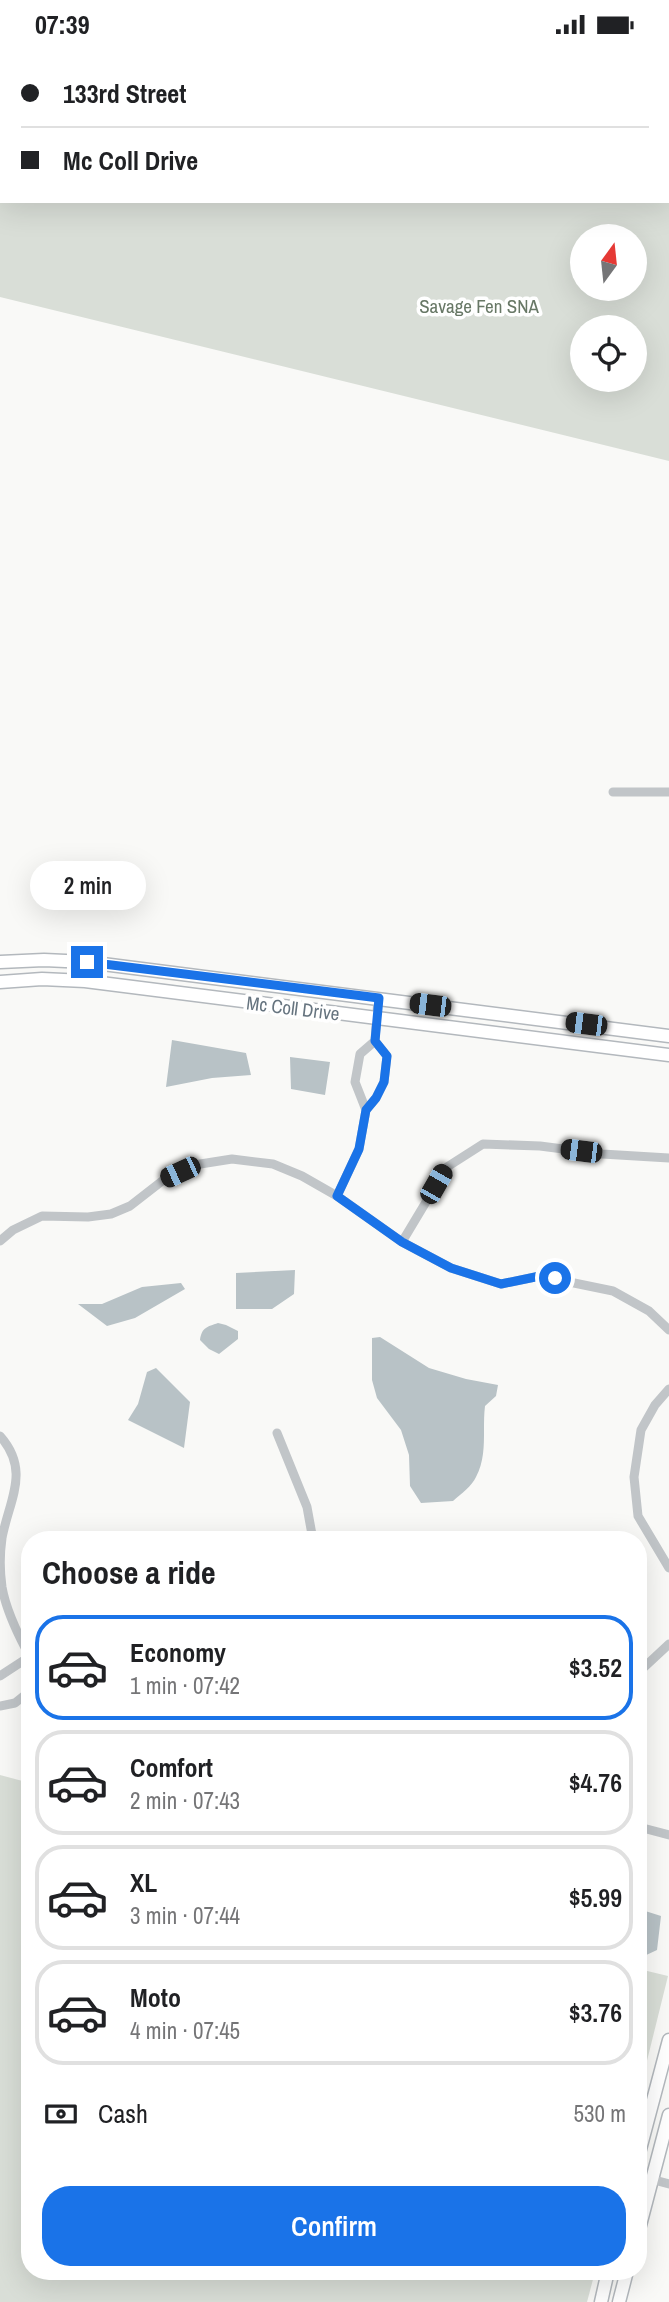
<!DOCTYPE html>
<html lang="en">
<head>
<meta charset="utf-8">
<style>
	body { margin:0; font-family:"Archivo Narrow",sans-serif; background:#f6f6f6; color:#202124; height:100vh; display:flex; flex-direction:column; font-size:26px; white-space:nowrap }
	* { box-sizing:border-box; margin:0 }
	p { font-size:23px; color:#757577 }
	.icon { flex:none; width:38px; height:38px; fill:none; stroke:currentColor; stroke-width:2; stroke-linecap:round; stroke-linejoin:round }
	.map { position:relative; flex:1; overflow:hidden }
	.sheet { position:absolute; left:21px; top:1482px; width:626px; height:749px; display:flex; flex-direction:column; background:#fff; border-radius:28px; box-shadow:0 7px 28px #0002 }
	.sheet>* { flex:none }
	.banner { position:absolute; left:0px; top:0px; width:670px; height:154px; box-shadow:0 7px 28px #0002; display:grid; align-content:center; height:154px; padding:0 21px; background:#fff }
	.needle { width:46px; rotate:15deg }
	.tools { position:absolute; left:570px; top:175px; display:grid; gap:14px }
	.tools a { display:grid; place-items:center; width:77px; height:77px; border-radius:50%; background:#fff; box-shadow:0 7px 28px #0002; font-size:35px }
	.end { position:absolute; width:32px; height:32px; margin:-16px; border:9px solid #1a73e8; background:#fff; box-shadow:0 0 0 4px #fff }
	.from { border-radius:50% }
	.bubble { position:absolute; height:49px; border-radius:24px; background:#fff; box-shadow:0 7px 28px #0002; font-size:23px; font-weight:600; line-height:49px; text-align:center }
	.car { position:absolute; width:21px; height:42px; margin:-21px -10px; border-radius:9px; box-shadow:0 0 5px 2px #0007; background:linear-gradient(#222 24%,#8ab4d8 0 40%,#222 0 76%,#8ab4d8 0 86%,#222 0) }
	.banner b { display:flex; align-items:center; gap:24px; height:66px; font-size:26px }
	.banner b+b { border-top:2px solid #e0e0e0 }
	.banner i { width:18px; height:18px; background:#202124 }
	ul { padding:0; list-style:none }
	li { display:flex; align-items:center; gap:21px; height:105px; margin:0 14px 10px; padding:0 7px; border:4px solid #e0e0e0; border-radius:28px }
	li div { flex:1 }
	li b { display:block; font-size:26px }
	li em { font-style:normal; font-weight:600 }
	li.current { border-color:#1a73e8 }
	li>.icon { width:63px; height:63px; stroke-width:1.5 }
	h2 { padding:0 21px; font-size:32px; line-height:84px }
	.pay { display:flex; align-items:center; gap:18px; height:77px; padding:0 21px; font-size:26px }
	.pay p { margin-inline-start:auto }
	.primary-button { display:flex; gap:14px; margin-top:auto; padding:14px 21px }
	.primary-button a { flex:1; height:80px; border-radius:28px; background:#1a73e8; color:#fff; font-size:28px; font-weight:600; line-height:80px; text-align:center }
	.status { display:flex; justify-content:space-between; align-items:center; height:49px; padding:0 35px; background:#fff; direction:ltr }
	.status svg { height:19px; fill:currentColor }
	.map>svg:first-child { display:block }
	.green { fill:#d9ded7; fill-rule:evenodd }
	.water { fill:#b8c2c6 }
	.lines { fill:none; stroke-linecap:round; stroke-linejoin:round }
	.secondary-casing { stroke:#b3b8bd; stroke-width:15 }
	.street { stroke:#c1c5c8; stroke-width:9 }
	.secondary { stroke:#fff; stroke-width:12 }
	.route { stroke:#1a73e8; stroke-width:9 }
	.labels { text-anchor:middle; stroke-width:7; stroke-linejoin:round; paint-order:stroke }
	.park-label { font-size:19px; fill:#687866; stroke:#fff }
	.street-label { font-size:19px; fill:#66747f; stroke:#fff }
</style>
</head>
<body>
<div class="status"><b>07:39</b><svg viewBox="0 0 49 12"><path d="M0 12V9h3v3zM5 12V6h3v6zM10 12V3h3v9zM15 12V0h3v12zM26 1h20v11H26zM47 4h2v5h-2z"/></svg></div>
<div class="map">
<svg width="669" height="2253" viewBox="0 0 669 2253">
	<rect width="100%" height="100%" fill="#f9f9f7"/>
	<path class="green" d="M0 0H669V412L0 248ZM2 2H668V152H2ZM635 187V240H583V187ZM583 278H635V331H583Z
		M0 1726 30 1734V2222L595 2223 587 2253H0Z
		M639 1920 668 1927 639 2044Z"/>
	<path class="water" d="M172 991 246 1004 251 1026 212 1029 166 1038Z
		M290 1008 330 1013 325 1046 291 1040Z
		M295 1221 294 1245 272 1260H236V1224Z
		M181 1234 185 1240 135 1269 107 1277 78 1255H102L142 1238Z
		M218 1274 226 1276 238 1282V1290L219 1305 209 1300 200 1291C202 1278 207 1278 218 1274Z
		M380 1288 429 1319 466 1330 498 1336 496 1347 485 1357C482 1381 488 1405 476 1428 472 1437 461 1445 453 1452L421 1454 410 1437 409 1406 401 1381 377 1349 372 1331V1289Z
		M156 1319 190 1353 184 1399 128 1371 138 1355 147 1323Z
		M639 1860 661 1867 657 1901 642 1908 639 1906Z"/>
	<g class="lines">
		<defs>
			<path id="secondary" d="M0 913 44 911 87 913 669 987
				M0 933 42 930 85 932 669 1006
				M639 2104 669 1991
				M639 2180 669 2066
				M601 2253 608 2222
				M619 2253 627 2222"/>
		</defs>
		<use href="#secondary" class="secondary-casing"/>
		<path class="street" d="M613 743H669
			M375 992 378 949
			M337 1147 359 1100 366 1061 376 1049 384 1033 387 1007 375 992 360 1005 355 1033 366 1061
			M0 1192 13 1181 42 1167 88 1168 111 1165 130 1157 166 1129 194 1116 232 1110 273 1115 302 1127 337 1147 402 1193 451 1219 501 1235 540 1227 613 1242 649 1262 669 1281
			M402 1193 447 1118 483 1095 540 1097 602 1105 669 1109
			M669 1340 655 1356 641 1381 634 1428 638 1467 669 1519
			M277 1384 307 1458 313 1491
			M0 1387C31 1422 9 1451 2 1489 0 1503 0 1524 2 1538 6 1562 18 1586 30 1608
			M639 1623 669 1595
			M0 1627 29 1608
			M0 1657 15 1654 30 1642
			M639 1778 669 1786
			M639 2127 669 2135"/>
		<use href="#secondary" class="secondary"/>
	</g>
	<g class="lines">
		<path class="route" d="M87 913 379 949 375 992 387 1007 384 1033 376 1049 366 1061 359 1100 337 1147 402 1193 451 1219 501 1235 540 1227 555 1229"/>
	</g>
	<g class="labels">
		<g class="park-label">
			<text x="479" y="264">Savage Fen SNA</text>
		</g>
		<g class="street-label">
			<text transform="translate(293 959) rotate(7)" y="7">Mc Coll Drive</text>
		</g>
	</g>
</svg>
<div class="tools">
<a><svg class="needle" viewBox="-14 -14 28 28"><path d="M0-13l5 13h-10z" fill="#e53935"/><path d="M0 13l5-13h-10z" fill="#757577"/></svg></a>
<a><svg class="icon" aria-label="locate" viewBox="0 0 24 24"><circle cx="12" cy="12" r="6"/><path d="M12 2v4M12 18v4M2 12h4M18 12h4"/></svg></a>
</div>
<i class="end from" style="left:555px;top:1229px"></i>
<i class="end" style="left:87px;top:913px"></i>
<div class="bubble" style="left:30px;top:812px;width:116px">2 min</div>
<i class="car" style="left:430px;top:956px;rotate:277deg"></i>
<i class="car" style="left:586px;top:975px;rotate:277deg"></i>
<i class="car" style="left:581px;top:1102px;rotate:277deg"></i>
<i class="car" style="left:180px;top:1123px;rotate:245deg"></i>
<i class="car" style="left:436px;top:1135px;rotate:30deg"></i>
<div class="banner">
<b><i class="from"></i>133rd Street</b>
<b><i></i>Mc Coll Drive</b>
</div>
<section class="sheet">
<h2>Choose a ride</h2>
<ul>
<li class="current"><svg class="icon" aria-label="car" viewBox="0 0 24 24"><path d="M5 17H2v-5l4-1 3-4h7l3 4 3 1v5h-3M9 17h6M6 11h13"/><circle cx="7" cy="17" r="2"/><circle cx="17" cy="17" r="2"/></svg><div><b>Economy</b><p>1 min · 07:42</p></div><em>$3.52</em></li>
<li><svg class="icon" aria-label="car" viewBox="0 0 24 24"><path d="M5 17H2v-5l4-1 3-4h7l3 4 3 1v5h-3M9 17h6M6 11h13"/><circle cx="7" cy="17" r="2"/><circle cx="17" cy="17" r="2"/></svg><div><b>Comfort</b><p>2 min · 07:43</p></div><em>$4.76</em></li>
<li><svg class="icon" aria-label="car" viewBox="0 0 24 24"><path d="M5 17H2v-5l4-1 3-4h7l3 4 3 1v5h-3M9 17h6M6 11h13"/><circle cx="7" cy="17" r="2"/><circle cx="17" cy="17" r="2"/></svg><div><b>XL</b><p>3 min · 07:44</p></div><em>$5.99</em></li>
<li><svg class="icon" aria-label="car" viewBox="0 0 24 24"><path d="M5 17H2v-5l4-1 3-4h7l3 4 3 1v5h-3M9 17h6M6 11h13"/><circle cx="7" cy="17" r="2"/><circle cx="17" cy="17" r="2"/></svg><div><b>Moto</b><p>4 min · 07:45</p></div><em>$3.76</em></li>
</ul>
<div class="pay"><svg class="icon" aria-label="cash" viewBox="0 0 24 24"><path d="M3 7h18v10H3z"/><circle cx="12" cy="12" r="2"/></svg>Cash<p>530 m</p></div>
<div class="primary-button"><a>Confirm</a></div>
</section>
</div>
</body>
</html>
